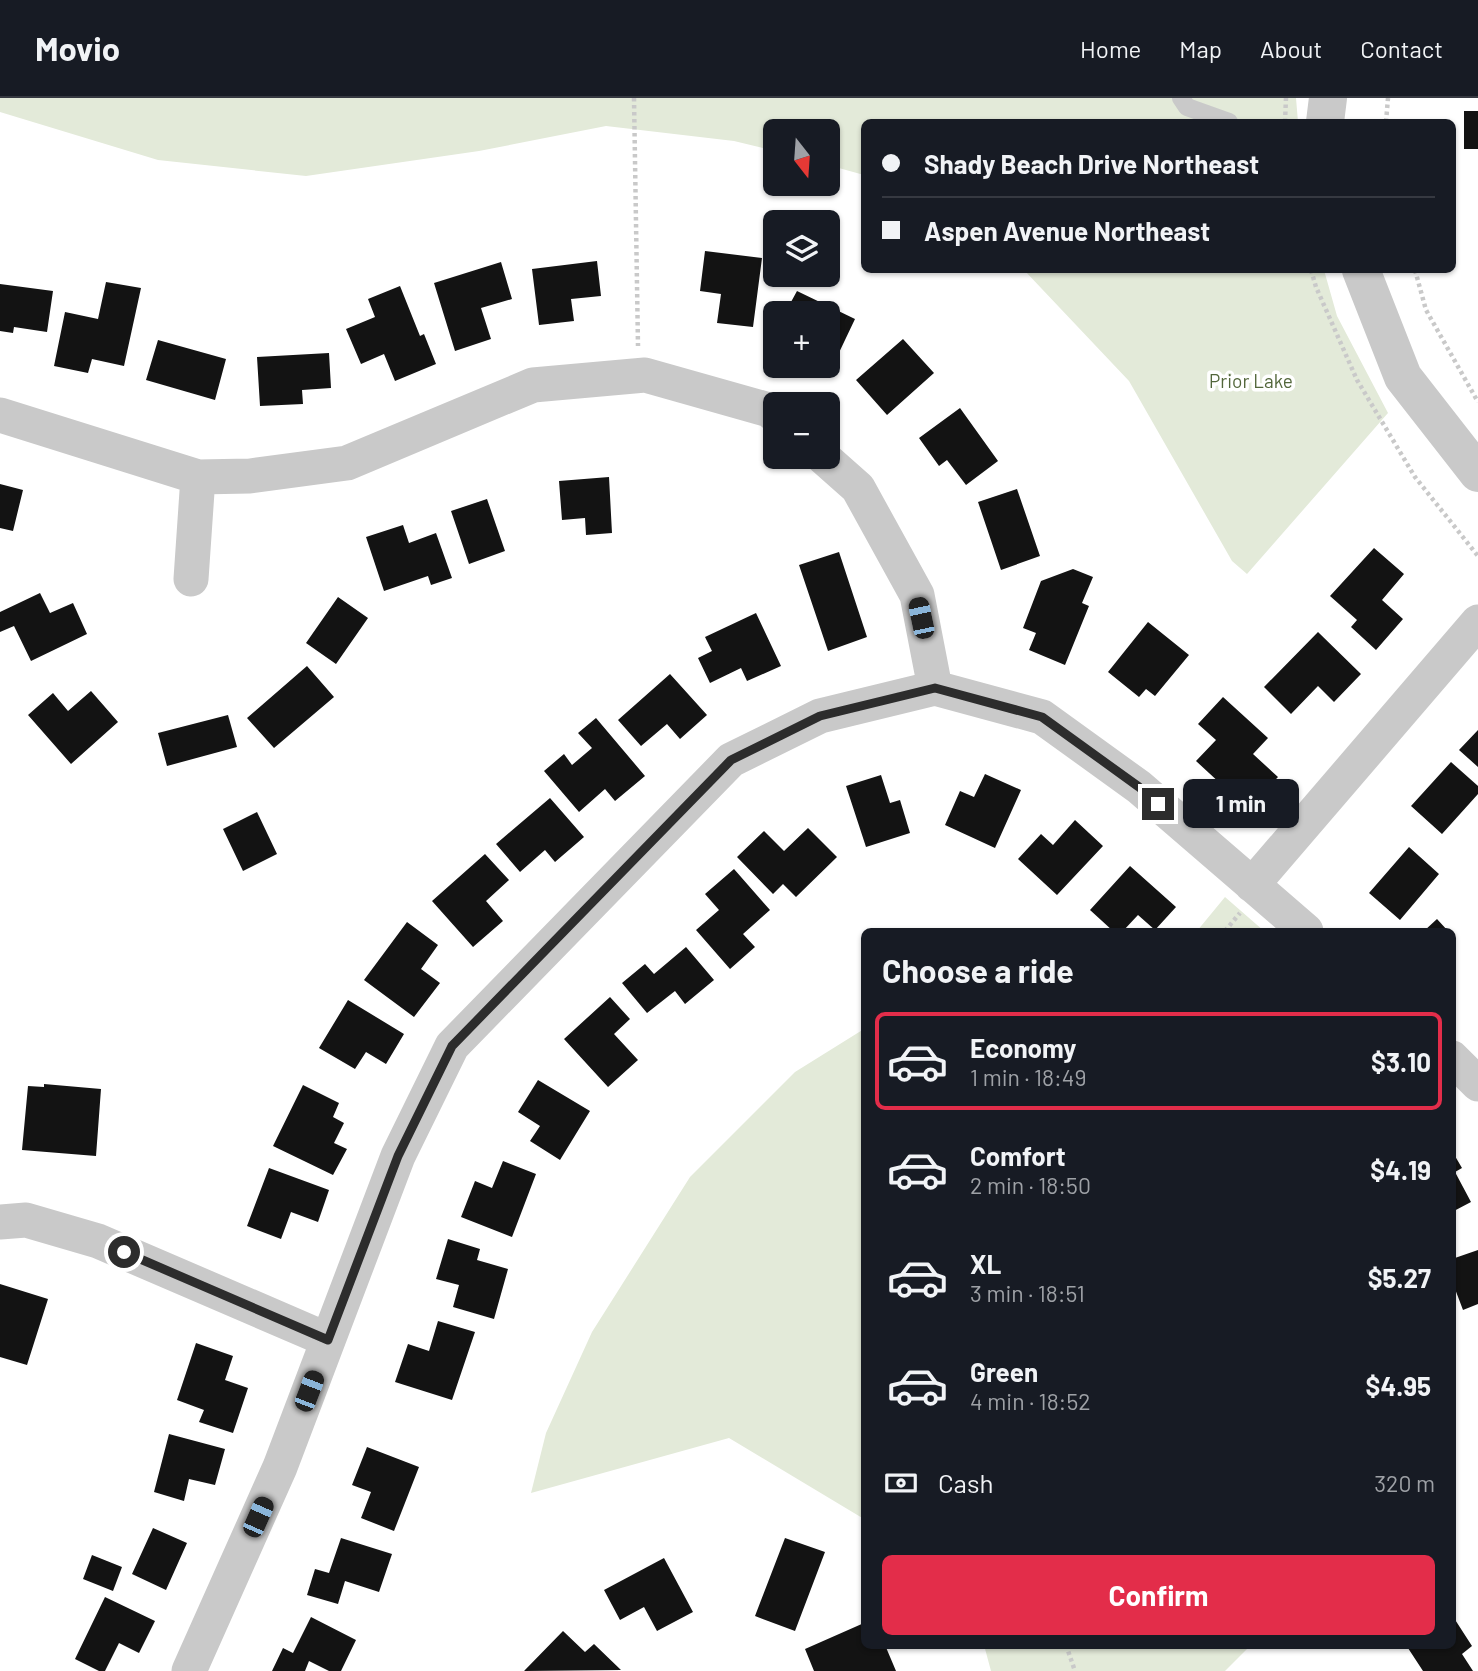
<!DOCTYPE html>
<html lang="en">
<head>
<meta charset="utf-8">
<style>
	body { margin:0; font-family:Barlow,sans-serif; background:#242831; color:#f1f3f6; height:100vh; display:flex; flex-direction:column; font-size:26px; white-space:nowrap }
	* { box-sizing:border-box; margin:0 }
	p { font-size:23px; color:#9ea1a6 }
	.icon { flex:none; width:38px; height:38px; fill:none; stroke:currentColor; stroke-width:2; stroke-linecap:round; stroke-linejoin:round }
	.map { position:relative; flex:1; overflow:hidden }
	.sheet { position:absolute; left:861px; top:830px; width:595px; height:721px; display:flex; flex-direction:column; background:#171b24; border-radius:10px; box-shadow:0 2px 5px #0004 }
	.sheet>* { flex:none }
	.top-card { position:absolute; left:861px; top:21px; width:595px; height:154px; border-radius:10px; box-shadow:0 2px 5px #0004; display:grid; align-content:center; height:154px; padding:0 21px; background:#171b24 }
	.needle { width:46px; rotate:163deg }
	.fabs { position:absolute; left:763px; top:21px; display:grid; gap:14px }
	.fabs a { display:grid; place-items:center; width:77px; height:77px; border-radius:10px; background:#171b24; box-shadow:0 2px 5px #0004; font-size:35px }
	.end { position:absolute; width:32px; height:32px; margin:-16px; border:9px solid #2c2c2c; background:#fff; box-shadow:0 0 0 4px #fff }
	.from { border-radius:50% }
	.bubble { position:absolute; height:49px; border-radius:10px; background:#171b24; box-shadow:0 2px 5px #0004; font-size:23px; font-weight:700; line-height:49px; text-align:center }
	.car { position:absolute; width:21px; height:42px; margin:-21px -10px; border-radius:9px; box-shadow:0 0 5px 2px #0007; background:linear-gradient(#222 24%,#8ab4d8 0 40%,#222 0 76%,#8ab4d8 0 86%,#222 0) }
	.top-card b { display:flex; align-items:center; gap:24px; height:66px; font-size:26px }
	.top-card b+b { border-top:2px solid #363941 }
	.top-card i { width:18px; height:18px; background:#f1f3f6 }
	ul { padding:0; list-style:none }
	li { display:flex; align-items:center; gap:21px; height:98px; margin:0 14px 10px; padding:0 7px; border:4px solid transparent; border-radius:10px }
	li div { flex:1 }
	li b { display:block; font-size:26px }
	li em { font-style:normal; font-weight:700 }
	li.on { border-color:#e32d4a }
	li>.icon { width:63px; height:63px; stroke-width:1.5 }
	h2 { padding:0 21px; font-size:32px; line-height:84px }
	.pay { display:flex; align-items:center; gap:18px; height:77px; padding:0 21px; font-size:26px }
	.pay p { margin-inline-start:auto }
	.action { display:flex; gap:14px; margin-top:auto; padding:14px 21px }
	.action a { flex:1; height:80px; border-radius:10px; background:#e32d4a; color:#fff; font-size:28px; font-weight:700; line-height:80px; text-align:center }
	header { display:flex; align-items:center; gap:42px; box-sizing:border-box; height:98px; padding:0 35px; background:#171b24; border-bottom:2px solid #363941 }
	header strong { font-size:33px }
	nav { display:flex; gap:38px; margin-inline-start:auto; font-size:24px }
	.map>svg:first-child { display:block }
	.green { fill:#e3ead9 }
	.building { fill:#131313 }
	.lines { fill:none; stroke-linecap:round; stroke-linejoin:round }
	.path { stroke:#c9c9c9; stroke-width:4.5; stroke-dasharray:3.5 3.5; stroke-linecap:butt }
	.service { stroke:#c9c9c9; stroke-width:18 }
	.minor { stroke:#c9c9c9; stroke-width:35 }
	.tertiary { stroke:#c9c9c9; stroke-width:38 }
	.route { stroke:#2c2c2c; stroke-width:9 }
	.labels { text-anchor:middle; stroke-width:7; stroke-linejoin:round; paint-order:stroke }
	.park-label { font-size:19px; fill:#52663a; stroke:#fff }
</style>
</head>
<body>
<header>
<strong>Movio</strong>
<nav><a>Home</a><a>Map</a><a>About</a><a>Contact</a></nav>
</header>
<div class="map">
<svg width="1478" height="1573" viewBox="0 0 1478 1573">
	<rect width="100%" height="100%" fill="#fff"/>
	<path class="green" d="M0 0H1296L1298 24H864V77L828 67V33H775V53L734 43 606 28 479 53 306 78 158 62 0 14Z
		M1024 172H1324L1337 218 1388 315 1247 476 1232 463 1129 283Z
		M1225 799 1264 833H1197Z
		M864 931V1421L729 1340 531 1395 546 1335 592 1234 690 1079 795 974Z
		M984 1547H1251L1225 1573H991Z"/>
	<path class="building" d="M1464 13H1478V51H1464Z
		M705 153 762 160 753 229 717 225 721 196 700 193Z
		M597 163 601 198 571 201 574 223 539 227 532 171Z
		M501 164 512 201 481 210 491 241 455 253 434 185Z
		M106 184 141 190 124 268 92 261 88 275 54 268 65 214 98 221Z
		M0 186 53 193 47 234 14 229 13 235 0 233Z
		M400 188 420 238 424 236 436 266 395 283 384 256 361 266 346 231 375 219 368 201Z
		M797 193 855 221 835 263 828 260V215H785Z
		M903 241 934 275 887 317 856 282Z
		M158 242 226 261 215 302 146 282Z
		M329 255 331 290 302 292 303 306 260 308 257 259Z
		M960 310 998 363 966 387 947 362 939 368 919 340Z
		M609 379 612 435 586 437 585 420 562 422 559 383Z
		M0 386 23 392 13 433 0 430Z
		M1017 391 1040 458 1001 472 978 404Z
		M487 401 505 453 469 466 451 413Z
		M403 427 409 445 436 435 452 480 431 487 428 478 384 493 366 439Z
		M1374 450 1404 476 1382 502 1403 521 1376 552 1351 529 1357 522 1330 498Z
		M839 454 867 539 828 553 799 467Z
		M1073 471 1093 479 1082 505 1089 508 1065 567 1029 552 1036 535 1023 530 1041 483Z
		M40 495 50 515 73 505 87 536 31 563 14 528 0 534V514Z
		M338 499 368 520 336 566 306 545Z
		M756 515 781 568 747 583 741 570 710 585 698 560 712 553 705 539Z
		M1148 524 1189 557 1155 598 1146 591 1139 599 1108 574Z
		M1318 534 1361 576 1334 604 1318 588 1291 616 1264 589Z
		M307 568 334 599 274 650 247 620Z
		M670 576 707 617 680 641 667 626 641 648 618 622Z
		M91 593 118 624 71 666 28 617 53 595 68 613Z
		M1223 599 1268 640 1253 656 1278 679 1248 711 1196 663 1216 642 1198 626Z
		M228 617 237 649 167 668 158 635Z
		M596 620 645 678 615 703 605 691 579 714 544 673 564 656 572 667 592 650 578 635Z
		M1478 632V669L1459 652Z
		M1451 664 1478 688V696L1442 736 1411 708Z
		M985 676 1021 692 995 750 945 727 960 693 974 699Z
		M881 677 890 705 900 702 910 735 866 749 846 688Z
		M550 700 584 739 555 764 545 752 520 774 496 746Z
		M257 714 277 756 243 773 223 731Z
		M1075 722 1103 748 1057 797 1018 761 1041 736 1053 747Z
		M808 730 837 759 796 799 783 786 773 796 737 759 764 733 784 753Z
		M1409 749 1439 776 1400 822 1369 795Z
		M485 756 509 782 486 803 503 823 473 849 432 803Z
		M1130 768 1176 809 1155 832 1138 817 1123 833H1113L1090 812Z
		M734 771 770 812 743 836 755 849 730 871 696 832 719 812 705 796Z
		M1437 821 1448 833H1424Z
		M407 824 438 847 421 871 440 885 414 919 364 882Z
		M686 849 714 882 685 906 675 893 647 915 622 885 645 866 654 876Z
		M610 899 630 921 614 936 638 962 608 989 564 941Z
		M348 902 404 936 386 966 366 954 355 971 319 950Z
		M538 982 590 1013 560 1062 530 1043 540 1028 518 1014Z
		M44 986 101 991 96 1058 22 1052 28 988 44 989Z
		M303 987 339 1005 333 1019 344 1025 334 1045 347 1051 333 1077 273 1048Z
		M1452 1053 1462 1070 1455 1074 1471 1104 1452 1114Z
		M503 1063 536 1076 512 1139 461 1119 475 1083 492 1090Z
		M269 1070 329 1092 318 1124 291 1114 281 1141 247 1128Z
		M448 1141 480 1151 477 1162 508 1171 494 1221 453 1209 459 1187 436 1181Z
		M1478 1152V1206L1463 1212 1452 1183V1161Z
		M0 1186 48 1201 27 1267 0 1259Z
		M438 1223 475 1234 452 1302 395 1284 408 1246 429 1253Z
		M196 1245 233 1258 225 1282 248 1290 233 1335 199 1324 204 1312 177 1302Z
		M169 1336 225 1351 215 1387 189 1381 184 1403 154 1394Z
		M367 1349 419 1369 394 1433 361 1420 371 1394 352 1387Z
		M153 1430 187 1445 166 1492 132 1476Z
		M341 1440 392 1456 379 1494 345 1483 338 1506 307 1497 315 1471 329 1475Z
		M785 1440 825 1454 795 1533 755 1518Z
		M92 1457 122 1469 113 1493 83 1481Z
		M664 1460 693 1514 657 1533 644 1509 620 1522 604 1492Z
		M105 1499 155 1523 139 1555 119 1545 105 1573H99L75 1561Z
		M1452 1517 1472 1548 1462 1556 1473 1573H1423L1406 1547H1452Z
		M311 1519 356 1542 341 1573H329L309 1563 305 1573H272L283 1550 293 1555Z
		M864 1525V1547H885L896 1573H814L805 1551Z
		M563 1533 585 1554 594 1546 621 1572 524 1573Z"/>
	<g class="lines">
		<path class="path" d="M634 0 638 248
			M1285 24 1286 0
			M1386 24 1388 0
			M1311 172 1316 189 1357 282 1415 379 1478 458
			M1415 172 1426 212 1478 304
			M1225 833 1240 815
			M1066 1547 1075 1573"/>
		<path class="service" d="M1181 0 1187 9 1229 24"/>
		<path class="minor" d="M0 317 198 379 250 378 347 365 533 287 645 277 769 312 775 317
			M823 359 858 390 917 497 935 590
			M191 481 198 379
			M1252 787 1478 524
			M1452 960 1478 986
			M0 1124 26 1122 98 1143 328 1242
			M189 1573 280 1369 398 1058 452 948 731 662 820 618 935 590 1042 619 1139 689 1306 833"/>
		<path class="tertiary" d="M1325 24 1328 0
			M1361 172 1403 279 1478 375"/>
	</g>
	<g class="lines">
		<path class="route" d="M124 1154 328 1242 398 1058 452 948 731 662 820 618 935 590 1042 619 1139 689 1158 706"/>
	</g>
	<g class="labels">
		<g class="park-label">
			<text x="1251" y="290">Prior Lake</text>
		</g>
	</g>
</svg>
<div class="fabs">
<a><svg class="needle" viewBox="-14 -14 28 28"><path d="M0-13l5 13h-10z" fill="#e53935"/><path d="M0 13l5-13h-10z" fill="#9ea1a6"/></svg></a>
<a><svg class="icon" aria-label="layers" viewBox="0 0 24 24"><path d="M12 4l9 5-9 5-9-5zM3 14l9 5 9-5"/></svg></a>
<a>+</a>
<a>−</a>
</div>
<i class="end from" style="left:124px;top:1154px"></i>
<i class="end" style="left:1158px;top:706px"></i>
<div class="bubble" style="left:1183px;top:681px;width:116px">1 min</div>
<i class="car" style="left:921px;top:520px;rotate:348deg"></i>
<i class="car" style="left:309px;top:1293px;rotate:21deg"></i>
<i class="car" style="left:258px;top:1419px;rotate:24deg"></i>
<div class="top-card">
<b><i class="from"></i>Shady Beach Drive Northeast</b>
<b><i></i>Aspen Avenue Northeast</b>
</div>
<section class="sheet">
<h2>Choose a ride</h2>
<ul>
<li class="on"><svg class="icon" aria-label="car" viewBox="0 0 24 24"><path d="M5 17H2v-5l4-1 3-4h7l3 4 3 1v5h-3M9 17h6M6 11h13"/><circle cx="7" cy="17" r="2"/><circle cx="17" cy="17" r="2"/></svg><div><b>Economy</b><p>1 min · 18:49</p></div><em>$3.10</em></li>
<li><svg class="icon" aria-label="car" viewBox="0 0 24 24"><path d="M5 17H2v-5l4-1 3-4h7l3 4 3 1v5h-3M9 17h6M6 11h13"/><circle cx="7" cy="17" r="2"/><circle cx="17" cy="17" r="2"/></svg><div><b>Comfort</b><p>2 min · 18:50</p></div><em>$4.19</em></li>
<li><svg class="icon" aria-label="car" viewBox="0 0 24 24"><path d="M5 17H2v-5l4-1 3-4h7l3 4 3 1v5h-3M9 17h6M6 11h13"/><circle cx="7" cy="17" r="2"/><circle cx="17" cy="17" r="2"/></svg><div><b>XL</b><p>3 min · 18:51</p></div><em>$5.27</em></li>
<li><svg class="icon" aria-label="car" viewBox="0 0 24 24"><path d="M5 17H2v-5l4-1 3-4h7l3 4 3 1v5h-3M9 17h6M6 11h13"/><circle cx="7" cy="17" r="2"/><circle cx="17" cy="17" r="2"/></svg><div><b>Green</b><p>4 min · 18:52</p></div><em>$4.95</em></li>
</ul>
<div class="pay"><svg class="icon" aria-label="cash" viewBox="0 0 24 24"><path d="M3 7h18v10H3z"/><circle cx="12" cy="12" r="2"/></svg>Cash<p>320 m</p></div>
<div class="action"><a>Confirm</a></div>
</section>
</div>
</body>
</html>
